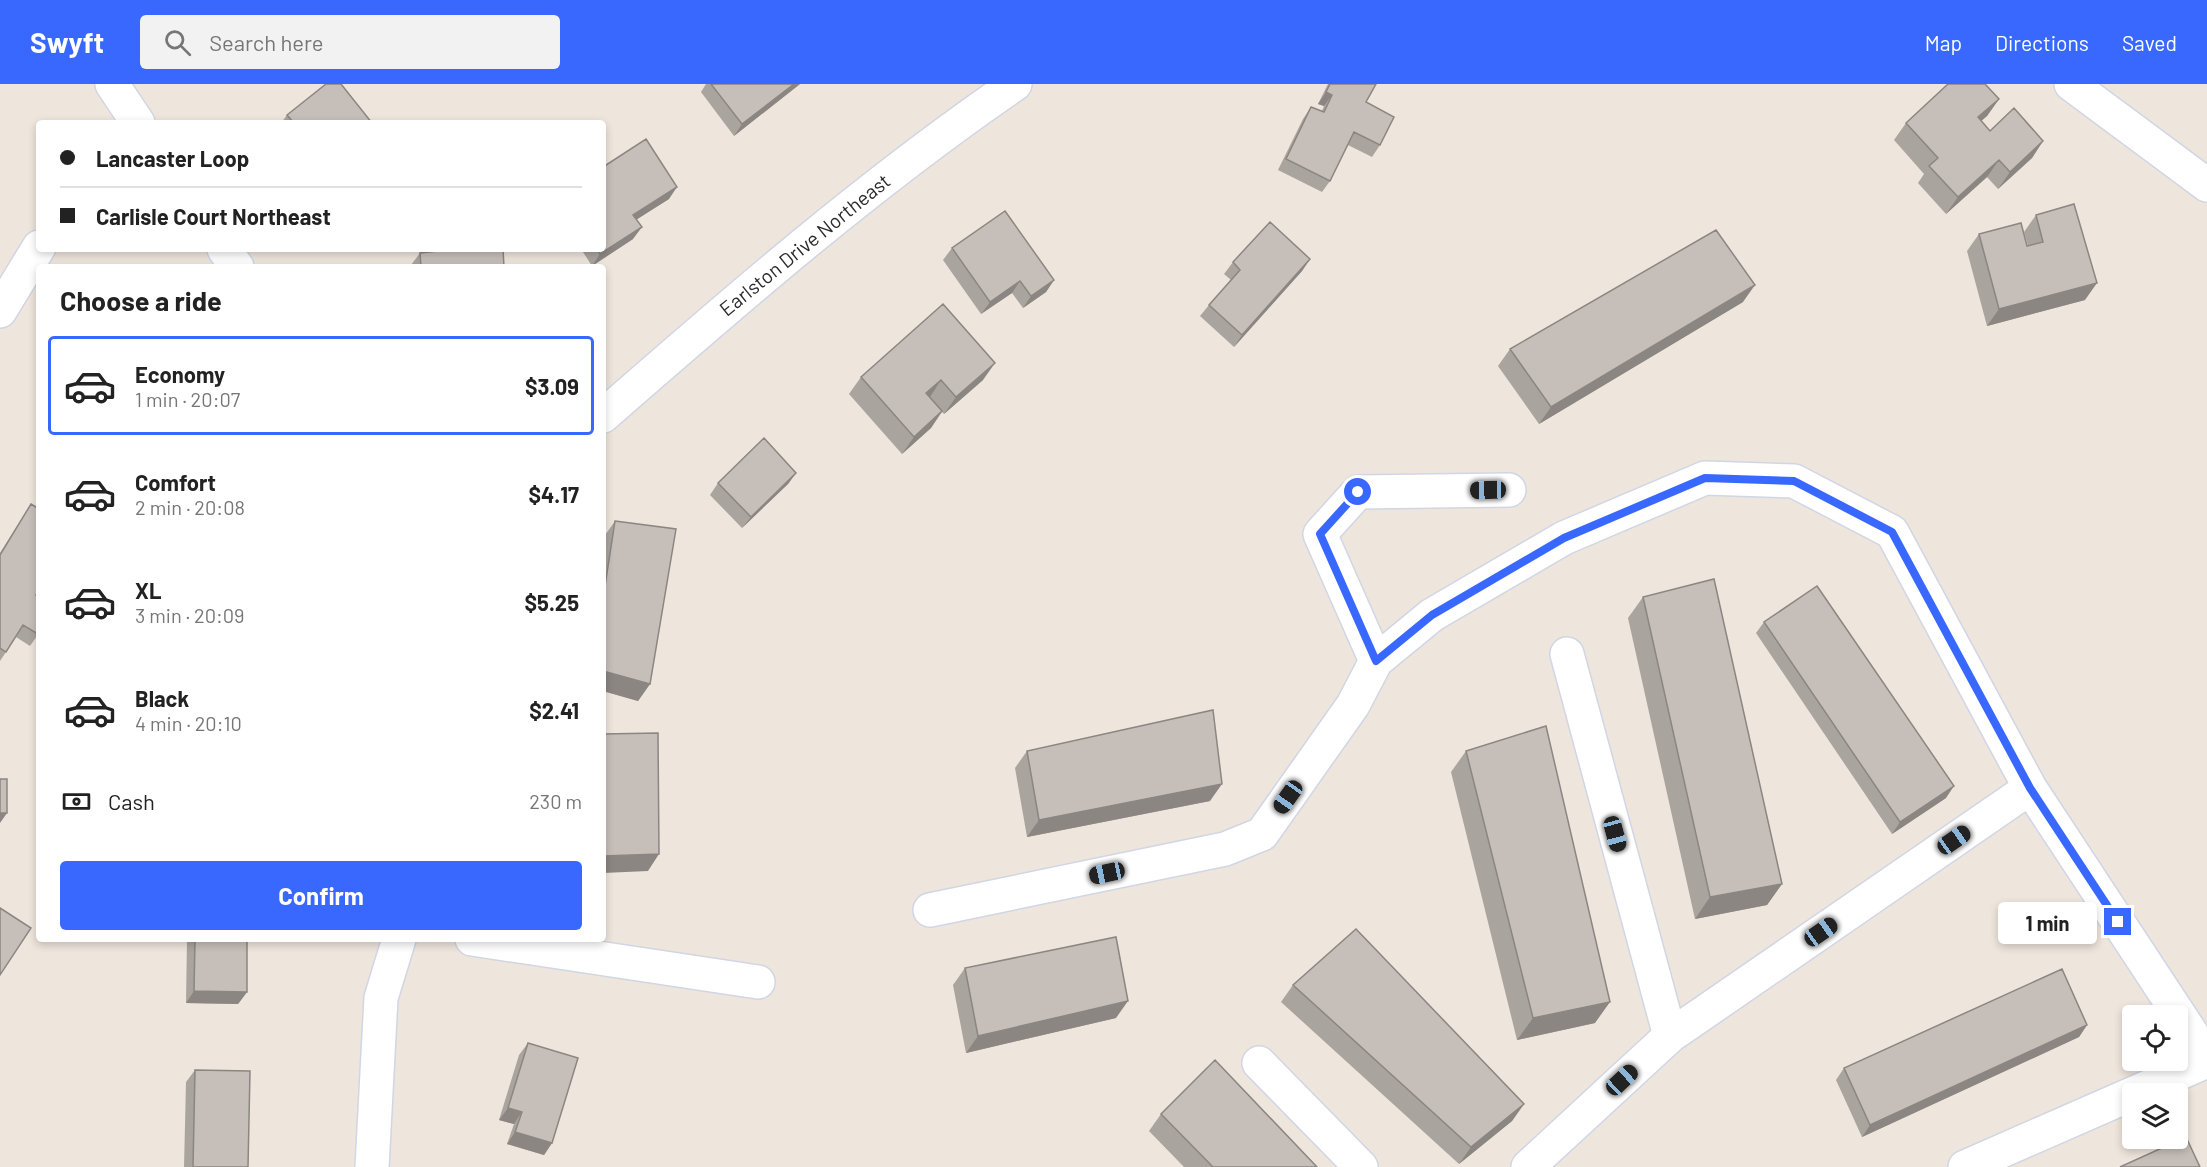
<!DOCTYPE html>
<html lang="en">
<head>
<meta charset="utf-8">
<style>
	body { margin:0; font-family:Barlow,sans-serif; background:#f2f2f2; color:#222; height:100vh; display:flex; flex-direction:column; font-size:22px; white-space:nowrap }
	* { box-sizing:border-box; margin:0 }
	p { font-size:20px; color:#767676 }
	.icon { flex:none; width:33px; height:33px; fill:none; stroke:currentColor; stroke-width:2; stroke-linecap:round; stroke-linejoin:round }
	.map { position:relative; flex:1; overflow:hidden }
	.side { position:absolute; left:36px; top:180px; width:570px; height:678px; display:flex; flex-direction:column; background:#fff; border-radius:6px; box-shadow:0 3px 9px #0003 }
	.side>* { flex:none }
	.top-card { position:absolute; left:36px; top:36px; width:570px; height:132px; border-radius:6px; box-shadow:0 3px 9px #0003; display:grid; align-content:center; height:132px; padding:0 24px; background:#fff }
	.buttons { position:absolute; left:2122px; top:921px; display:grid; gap:12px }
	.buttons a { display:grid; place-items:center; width:66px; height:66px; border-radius:6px; background:#fff; box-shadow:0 3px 9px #0003; font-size:30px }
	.end { position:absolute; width:27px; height:27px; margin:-14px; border:8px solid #3868ff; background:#fff; box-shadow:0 0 0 3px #fff }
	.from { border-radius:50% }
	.bubble { position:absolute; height:42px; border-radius:6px; background:#fff; box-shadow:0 3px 9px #0003; font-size:20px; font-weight:700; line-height:42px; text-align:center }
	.car { position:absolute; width:18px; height:36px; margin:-18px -9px; border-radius:8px; box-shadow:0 0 4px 2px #0007; background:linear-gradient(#222 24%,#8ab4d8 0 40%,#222 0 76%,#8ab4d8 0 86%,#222 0) }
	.top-card b { display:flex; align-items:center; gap:21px; height:57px; font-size:22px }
	.top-card b+b { border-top:2px solid #e0e0e0 }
	.top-card i { width:15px; height:15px; background:#222 }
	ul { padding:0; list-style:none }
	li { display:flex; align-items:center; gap:18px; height:99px; margin:0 12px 9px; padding:0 12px; border:3px solid transparent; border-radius:6px }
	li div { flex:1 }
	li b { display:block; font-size:22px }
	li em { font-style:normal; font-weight:700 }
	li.selected { border-color:#3868ff }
	li>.icon { width:54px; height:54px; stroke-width:1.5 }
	h2 { padding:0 24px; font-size:27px; line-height:72px }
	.pay { display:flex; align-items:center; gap:15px; height:66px; padding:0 24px; font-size:22px }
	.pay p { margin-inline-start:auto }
	.button { display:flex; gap:12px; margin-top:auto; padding:12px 24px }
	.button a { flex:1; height:69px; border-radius:6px; background:#3868ff; color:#fff; font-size:24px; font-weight:700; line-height:69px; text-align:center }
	header { display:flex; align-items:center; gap:36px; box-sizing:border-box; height:84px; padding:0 30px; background:#3868ff; color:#fff }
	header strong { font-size:28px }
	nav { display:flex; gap:33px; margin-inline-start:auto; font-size:21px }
	.search { width:420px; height:54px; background:#f2f2f2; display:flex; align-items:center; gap:15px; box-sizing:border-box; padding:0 21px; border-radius:6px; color:#767676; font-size:22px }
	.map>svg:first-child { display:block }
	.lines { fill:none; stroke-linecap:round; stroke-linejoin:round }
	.minor-casing { stroke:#d1d6e5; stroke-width:36 }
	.minor { stroke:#fff; stroke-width:33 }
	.wall { fill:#aaa49f }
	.shaded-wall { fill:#8b8682 }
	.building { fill:#c6bfb9; stroke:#8b8682; stroke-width:1.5 }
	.route { stroke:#3868ff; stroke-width:8 }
	.labels { text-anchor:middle; stroke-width:4.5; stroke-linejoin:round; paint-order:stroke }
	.street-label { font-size:20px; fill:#2b2b2b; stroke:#fff }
</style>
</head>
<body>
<header>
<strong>Swyft</strong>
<div class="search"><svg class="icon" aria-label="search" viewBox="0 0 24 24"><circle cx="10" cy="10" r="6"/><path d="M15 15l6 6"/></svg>Search here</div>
<nav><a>Map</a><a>Directions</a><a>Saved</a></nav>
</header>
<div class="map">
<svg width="2207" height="1083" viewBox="0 0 2207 1083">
	<rect width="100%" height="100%" fill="#eee5dc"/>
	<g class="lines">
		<defs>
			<path id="minor" d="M112 0 138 39
				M2071 0 2207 101
				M224 165 237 183
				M0 227 39 163
				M603 332C737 215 868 101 1015 0
				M1567 570 1670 952
				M1376 577 1320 450 1358 408 1509 406
				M930 826 1225 765 1262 750 1353 621 1376 577 1432 531 1564 454 1705 394 1794 397 1892 448 2030 704 2207 973
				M472 855 758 898
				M1259 979 1361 1083
				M372 1083 381 914 399 855
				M1528 1083 1670 952 2030 704
				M1965 1083 2207 977"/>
		</defs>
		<use href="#minor" class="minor-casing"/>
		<use href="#minor" class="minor"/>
	</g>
	<path class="wall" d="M706 0H800L734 52 701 8Z
		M1328 0H1376L1366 18 1380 61 1372 73 1348 61 1330 97 1322 108 1278 86 1303 35 1311 23 1322 27 1324 22 1318 20Z
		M1999 15 1987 32 1981 37 1990 47 2043 57 2032 74 1998 105 1987 93 1946 130 1918 99 1924 90 1894 56 1906 39Z
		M287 31 372 39H281Z
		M646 55 669 115 636 135 633 155 592 182 581 165H603Z
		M2036 131 2085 216 1987 242 1967 167 1979 150 2028 162 2024 148Z
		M952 164 1054 196 1046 208 1023 224 1012 209 981 230 943 176Z
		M447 165H503L504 183H412L411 181 420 169 447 166Z
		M1310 175 1302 187 1234 263 1200 232 1209 221 1231 196 1224 190 1233 178Z
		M1743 218 1539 340 1498 282 1510 265Z
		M861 293 983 296 944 330 942 328 931 344 902 370 849 310Z
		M796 389 788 400 742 444 710 411 718 399Z
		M31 420 39 549 30 562 16 553 0 577V469Z
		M615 437 650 600 638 617 603 607V454Z
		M1643 513 1782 800 1767 821 1695 835 1628 534Z
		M1764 538 1946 714 1892 750 1756 549Z
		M1027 667 1210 717 1027 753 1015 684Z
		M1466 667 1595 939 1517 956 1451 688Z
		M187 855H247V908L238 920 186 919Z
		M965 884 1116 934 966 969 953 901Z
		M1293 901 1524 1020 1512 1037 1459 1080 1281 918Z
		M2087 941 2079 953 1862 1053 1836 996 1844 984Z
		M528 959 552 1059 544 1071 507 1060 514 1040 499 1036 519 971Z
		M195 986 248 1083H184L186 998Z
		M1161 1030 1317 1083H1184L1149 1047Z"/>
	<path class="shaded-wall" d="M794 0H800L734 52 742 40Z
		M1326 8 1332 11 1324 22 1318 20Z
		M1999 15 1987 32 1966 50 1978 33Z
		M2043 57 2032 74 1998 105 2010 88Z
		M1999 76 1987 93 1946 130 1958 113Z
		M677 103 669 115 625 143 633 131Z
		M642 143 633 155 592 182 600 170Z
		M1310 175 1302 187 1234 263 1242 251Z
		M1054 196 1046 208 1023 224 1031 212Z
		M1020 197 1012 209 981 230 990 218Z
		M2097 199 2085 216 1987 242 1999 225Z
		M1755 201 1743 218 1539 340 1551 323Z
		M995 279 983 296 944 330 956 313Z
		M941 296 930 313 926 309Z
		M942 327 931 344 902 370 914 353Z
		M796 389 788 400 742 444 751 433Z
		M603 587 650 600 638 617 603 607Z
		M1222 700 1210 717 1027 753 1039 736Z
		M1954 702 1946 714 1892 750 1900 738Z
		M0 729H7L0 739Z
		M659 770 648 787 603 789V772Z
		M1782 800 1767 821 1695 835 1710 813Z
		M194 907 247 908 238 920 186 919Z
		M1128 917 1116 934 966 969 978 952Z
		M1610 918 1595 939 1517 956 1533 934Z
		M2087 941 2079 953 1862 1053 1870 1041Z
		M1524 1020 1512 1037 1459 1080 1471 1063Z
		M508 1024 522 1028 514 1040 499 1036Z
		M515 1048 552 1059 544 1071 507 1060Z"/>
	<path class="building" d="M326 0H341L372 39H294L287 31Z
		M711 0H794L742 40Z
		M1330 0H1376L1366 18 1394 33 1380 61 1354 48 1330 97 1286 75 1311 23 1324 28 1332 11 1326 8Z
		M1948 0H1985L1999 15 1978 33 1990 47 2014 24 2043 57 2010 88 1999 76 1958 113 1929 82 1938 74 1906 39Z
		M646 55 677 103 633 131 642 143 600 170 597 165H603V83Z
		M2074 120 2097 199 1999 225 1979 150 2021 139 2027 162 2043 158 2036 131Z
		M1005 127 1054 196 1031 212 1020 197 990 218 952 164Z
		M1270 138 1310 175 1242 251 1209 221 1240 186 1233 178Z
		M1716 146 1755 201 1551 323 1510 265Z
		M456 165H503L504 183H421L420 169Z
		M943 220 995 279 956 313 941 296 926 309 942 327 914 353 861 293Z
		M764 354 796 389 751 433 718 399Z
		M31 420 39 425V506L36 511 39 513V549L38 550 23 541 6 568 0 564V471Z
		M615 437 676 445 650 600 603 587V515Z
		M1714 495 1782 800 1710 813 1643 513Z
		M1817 502 1954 702 1900 738 1764 538Z
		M1213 626 1222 700 1039 736 1027 667Z
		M1546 642 1610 918 1533 934 1466 667Z
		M658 649 659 770 603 772V650Z
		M0 695H7V729H0Z
		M0 824 31 844 0 891Z
		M1356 845 1524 1020 1471 1063 1293 901Z
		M1116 853 1128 917 978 952 965 884Z
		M195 855H247V908L194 907Z
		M2062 885 2087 941 1870 1041 1844 984Z
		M528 959 578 974 552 1059 515 1048 522 1028 508 1024Z
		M1215 976 1317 1083H1213L1161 1030Z
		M195 986 250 987 248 1083H193Z
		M2186 1053 2200 1083H2120Z"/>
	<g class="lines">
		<path class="route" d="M1358 408 1320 450 1376 577 1432 531 1564 454 1705 394 1794 397 1892 448 2030 704 2118 838"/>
	</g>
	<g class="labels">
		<g class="street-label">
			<text transform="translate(805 161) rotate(-39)" y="7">Earlston Drive Northeast</text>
		</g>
	</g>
</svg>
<div class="buttons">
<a><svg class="icon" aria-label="locate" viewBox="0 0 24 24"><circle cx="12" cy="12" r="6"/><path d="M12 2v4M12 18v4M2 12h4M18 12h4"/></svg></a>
<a><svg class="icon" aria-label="layers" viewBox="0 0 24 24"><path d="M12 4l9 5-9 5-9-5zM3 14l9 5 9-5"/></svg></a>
</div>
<i class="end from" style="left:1358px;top:408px"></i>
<i class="end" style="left:2118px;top:838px"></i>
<div class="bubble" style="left:1998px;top:818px;width:99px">1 min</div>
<i class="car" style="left:1488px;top:406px;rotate:269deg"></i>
<i class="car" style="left:1288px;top:713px;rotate:215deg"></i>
<i class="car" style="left:1615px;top:750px;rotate:165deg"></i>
<i class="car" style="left:1954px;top:756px;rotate:55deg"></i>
<i class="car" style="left:1107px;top:789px;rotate:258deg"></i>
<i class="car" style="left:1821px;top:848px;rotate:55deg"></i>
<i class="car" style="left:1622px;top:996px;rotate:47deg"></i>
<div class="top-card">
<b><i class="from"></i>Lancaster Loop</b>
<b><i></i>Carlisle Court Northeast</b>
</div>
<section class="side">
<h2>Choose a ride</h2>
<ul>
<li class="selected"><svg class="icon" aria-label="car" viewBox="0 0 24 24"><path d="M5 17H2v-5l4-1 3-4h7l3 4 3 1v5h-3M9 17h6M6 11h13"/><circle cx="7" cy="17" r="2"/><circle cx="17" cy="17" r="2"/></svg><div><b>Economy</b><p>1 min · 20:07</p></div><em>$3.09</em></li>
<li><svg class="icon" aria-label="car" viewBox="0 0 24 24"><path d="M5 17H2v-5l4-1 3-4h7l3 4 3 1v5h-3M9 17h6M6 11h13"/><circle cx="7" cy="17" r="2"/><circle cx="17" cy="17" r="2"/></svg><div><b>Comfort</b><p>2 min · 20:08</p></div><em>$4.17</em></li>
<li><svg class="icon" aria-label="car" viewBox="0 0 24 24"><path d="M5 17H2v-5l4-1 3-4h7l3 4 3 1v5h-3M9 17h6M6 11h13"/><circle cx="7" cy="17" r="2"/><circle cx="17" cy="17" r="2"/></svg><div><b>XL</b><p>3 min · 20:09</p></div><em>$5.25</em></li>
<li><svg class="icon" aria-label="car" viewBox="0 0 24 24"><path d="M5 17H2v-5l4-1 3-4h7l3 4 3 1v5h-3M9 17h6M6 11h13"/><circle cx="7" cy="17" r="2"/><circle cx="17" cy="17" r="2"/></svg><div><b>Black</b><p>4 min · 20:10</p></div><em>$2.41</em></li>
</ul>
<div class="pay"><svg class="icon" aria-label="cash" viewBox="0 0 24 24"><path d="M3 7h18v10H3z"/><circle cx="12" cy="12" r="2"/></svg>Cash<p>230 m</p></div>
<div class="button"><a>Confirm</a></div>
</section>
</div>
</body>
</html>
